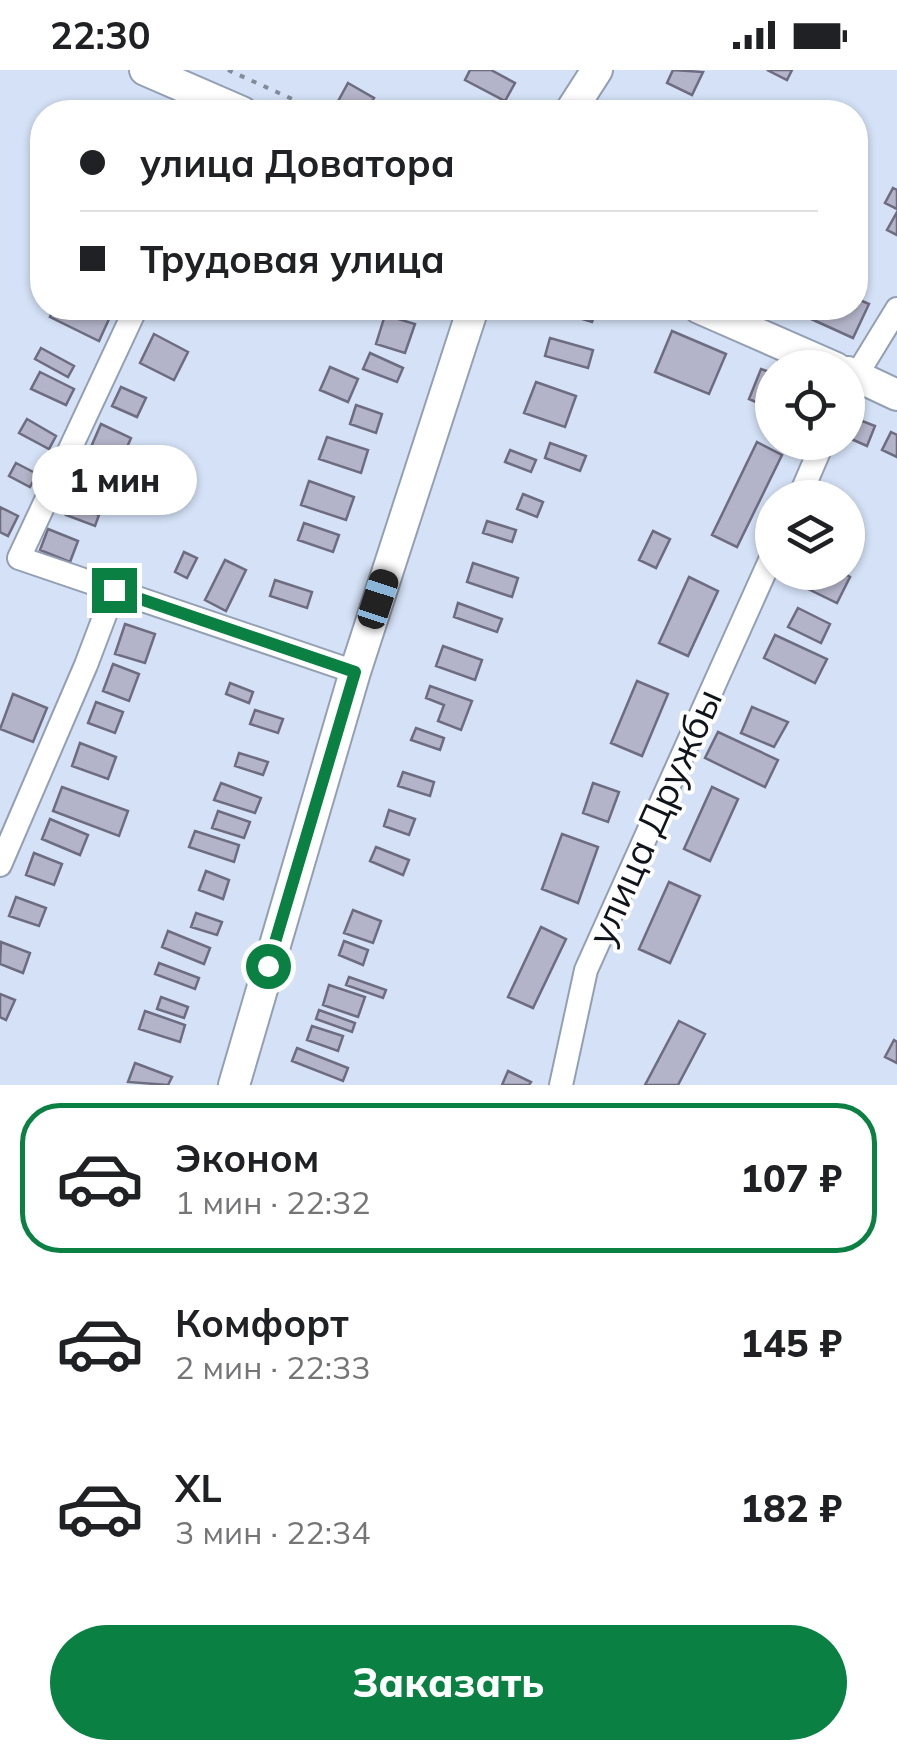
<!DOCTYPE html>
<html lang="ru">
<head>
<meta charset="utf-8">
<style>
	body { margin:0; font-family:Mulish,sans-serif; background:#f6f6f6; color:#202124; height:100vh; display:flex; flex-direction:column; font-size:38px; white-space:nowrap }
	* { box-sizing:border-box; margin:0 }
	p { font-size:32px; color:#757577 }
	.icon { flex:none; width:55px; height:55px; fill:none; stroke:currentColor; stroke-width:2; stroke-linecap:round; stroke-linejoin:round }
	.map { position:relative; height:1015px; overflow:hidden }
	.details { display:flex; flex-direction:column; background:#fff; flex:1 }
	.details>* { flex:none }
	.top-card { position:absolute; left:30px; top:30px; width:838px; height:220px; border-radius:40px; box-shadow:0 2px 8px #0004; display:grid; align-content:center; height:220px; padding:0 50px; background:#fff }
	.controls { position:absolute; left:755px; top:280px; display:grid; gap:20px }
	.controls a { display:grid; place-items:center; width:110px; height:110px; border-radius:50%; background:#fff; box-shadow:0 2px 8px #0004; font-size:50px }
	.end { position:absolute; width:45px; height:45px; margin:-22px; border:12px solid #0b8043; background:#fff; box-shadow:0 0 0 5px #fff }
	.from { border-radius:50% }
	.bubble { position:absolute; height:70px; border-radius:35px; background:#fff; box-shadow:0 2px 8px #0004; font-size:32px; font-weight:800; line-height:70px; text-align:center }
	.car { position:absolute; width:30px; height:60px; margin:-30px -15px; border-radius:12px; box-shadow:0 0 8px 2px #0007; background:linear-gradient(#222 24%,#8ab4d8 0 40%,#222 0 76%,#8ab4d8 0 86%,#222 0) }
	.top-card b { display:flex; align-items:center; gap:35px; height:95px; font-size:38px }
	.top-card b+b { border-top:2px solid #e0e0e0 }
	.top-card i { width:25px; height:25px; background:#202124 }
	ul { padding:18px 0 0; list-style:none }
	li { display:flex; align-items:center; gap:30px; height:150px; margin:0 20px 15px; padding:0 30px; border:5px solid transparent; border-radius:40px }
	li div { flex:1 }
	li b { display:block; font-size:38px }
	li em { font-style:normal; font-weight:800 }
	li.current { border-color:#0b8043 }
	li>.icon { width:90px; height:90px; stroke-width:1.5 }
	.cta { display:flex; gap:20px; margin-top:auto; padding:20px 50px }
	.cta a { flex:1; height:115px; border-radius:60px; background:#0b8043; color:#fff; font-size:40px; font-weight:800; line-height:115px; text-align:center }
	.status { display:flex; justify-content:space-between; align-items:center; height:70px; padding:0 50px; background:#fff; direction:ltr }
	.status svg { height:28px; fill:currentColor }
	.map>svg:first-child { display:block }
	.building { fill:#b3b3c9; stroke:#6d6c80; stroke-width:2.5 }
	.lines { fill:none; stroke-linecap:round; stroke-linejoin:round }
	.street-casing { stroke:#93a0b3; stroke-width:26 }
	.secondary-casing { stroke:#93a0b3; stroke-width:34 }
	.path { stroke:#828b9a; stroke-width:4; stroke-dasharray:5 8; stroke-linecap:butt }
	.street { stroke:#fff; stroke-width:22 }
	.secondary { stroke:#fff; stroke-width:30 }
	.route { stroke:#0b8043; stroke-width:12 }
	.labels { text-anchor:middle; stroke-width:8; stroke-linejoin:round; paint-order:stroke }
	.street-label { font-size:38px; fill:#10141b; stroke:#fff }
</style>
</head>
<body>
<div class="status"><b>22:30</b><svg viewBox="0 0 49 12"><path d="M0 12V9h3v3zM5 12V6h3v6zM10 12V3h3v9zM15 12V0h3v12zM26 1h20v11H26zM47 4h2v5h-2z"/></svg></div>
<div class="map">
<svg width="897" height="1015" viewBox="0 0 897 1015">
	<rect width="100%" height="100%" fill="#d4e1f6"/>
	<path class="building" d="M470 0H491L515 13 505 31 465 10Z
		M673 0 703 2 692 25 667 13Z
		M767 0H792L787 10Z
		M348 13 374 28 365 42H349L336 35Z
		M649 33 669 42H645Z
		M893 118 897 120V139L885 133Z
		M897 142V165L887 160Z
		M855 228 869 234 853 268 787 238H855Z
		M54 238H88L109 249 99 271 50 247Z
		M561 238H597L592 252 559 242Z
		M385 245 415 254 405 283 376 274Z
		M672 261 726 284 709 324 655 302Z
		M154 264 188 282 174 310 140 293Z
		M550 268 593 280 588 298 545 286Z
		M41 278 74 296 68 307 35 289Z
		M370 283 403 298 397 312 363 299Z
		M330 297 358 309 348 332 320 320Z
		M761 299 772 303V324L767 337 749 329Z
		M40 302 74 319 66 335 31 319Z
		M536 312 576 326 565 357 524 343Z
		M121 317 146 328 137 347 112 336Z
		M356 335 382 344 376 363 350 354Z
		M27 349 56 366 49 379 19 363Z
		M857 349 875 356 867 376 849 368Z
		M101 354 131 368 121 391 91 377Z
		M891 362 897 365V387L882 380Z
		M327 367 368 380 361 403 319 389Z
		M757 372 782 385 737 477 712 465Z
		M550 373 586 386 580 401 545 388Z
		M510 380 536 390 531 402 505 392Z
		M84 387 113 399 106 417 77 404Z
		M16 393 37 404 30 417 9 406Z
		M309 411 354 427 346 450 301 435Z
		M523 424 543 432 537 447 517 439Z
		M70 435 99 445 95 456 66 445Z
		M0 437 18 446 8 466 0 462Z
		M487 451 516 460 512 472 483 463Z
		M304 453 339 465 333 482 298 470Z
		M48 459 78 471 70 492 40 480Z
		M653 461 670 469 656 498 639 490Z
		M184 482 197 488 187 508 175 502Z
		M225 490 246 500 226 541 205 530Z
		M473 493 518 508 512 527 467 512Z
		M811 502H842L850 507 837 533 804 517Z
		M689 507 718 521 688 586 659 573Z
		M275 510 312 522 307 538 270 526Z
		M458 533 502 549 497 562 454 547Z
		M798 538 830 554 821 573 788 557Z
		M125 554 155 564 145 593 115 584Z
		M775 565 827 589 815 613 764 588Z
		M443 576 482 590 475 610 436 596Z
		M113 594 139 604 129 631 103 621Z
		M637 611 668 624 642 686 611 673Z
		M230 613 253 622 249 633 226 624Z
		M430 616 472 631 461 660 438 651 444 635 426 628Z
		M13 624 47 638 33 672 0 659Z
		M96 632 123 642 115 663 88 653Z
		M752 637 788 652 774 677 741 663Z
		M255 640 283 649 278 663 250 654Z
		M416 658 444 668 440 680 411 670Z
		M718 662 778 690 765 717 705 688Z
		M80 673 116 687 108 709 72 696Z
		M239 683 268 692 263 705 235 696Z
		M403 702 434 712 430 726 398 716Z
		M221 713 261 728 255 743 214 730Z
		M593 713 619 722 608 752 583 743Z
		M62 717 128 741 119 766 53 741Z
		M712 717 738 729 710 791 684 779Z
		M389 740 415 749 409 765 384 756Z
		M218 741 250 752 244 768 212 758Z
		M50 749 88 765 80 785 42 769Z
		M195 761 239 775 234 792 189 777Z
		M562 764 598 777 578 833 542 819Z
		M376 777 409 790 403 805 370 791Z
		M34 783 62 794 54 815 26 805Z
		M206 801 229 810 223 829 199 820Z
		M669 812 700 826 670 893 639 879Z
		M16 827 46 838 39 856 9 846Z
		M353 840 381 851 373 873 344 863Z
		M196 843 222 852 217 865 191 857Z
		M541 857 566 869 533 938 508 927Z
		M168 861 210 878 204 894 162 877Z
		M344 871 368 880 363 895 339 885Z
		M1 872 30 883 23 903 0 894Z
		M159 893 199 908 195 919 155 904Z
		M349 907 386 920 383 928 346 915Z
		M329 915 365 927 358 947 323 935Z
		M0 924 15 930 6 950 0 947Z
		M161 927 188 937 184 948 157 939Z
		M319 940 355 953 352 962 316 949Z
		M145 941 185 955 180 972 139 959Z
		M679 951 705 964 678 1015H645Z
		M312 956 343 966 338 981 307 970Z
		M894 970 897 972V993L885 987Z
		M297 978 348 998 343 1011 292 991Z
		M135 993 172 1007 168 1015 128 1012Z
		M508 1001 531 1012 529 1015H502Z"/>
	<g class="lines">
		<defs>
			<path id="street" d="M136 238 19 488 355 602
				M848 319 897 239
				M799 428 823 372
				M0 795 86 595 114 521
				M561 1015 586 900 772 486"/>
			<path id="secondary" d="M145 0 242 42
				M570 42 597 0
				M699 238 836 298
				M848 302 897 325
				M234 1015 355 602 473 238"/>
		</defs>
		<use href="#street" class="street-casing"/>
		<use href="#secondary" class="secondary-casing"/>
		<path class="path" d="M228 0 321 42"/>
		<use href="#street" class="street"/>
		<use href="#secondary" class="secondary"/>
	</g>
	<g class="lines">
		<path class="route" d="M114 520 355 602 268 896"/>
	</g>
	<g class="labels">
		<g class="street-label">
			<text transform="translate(655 747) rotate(-66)" y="13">улица Дружбы</text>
		</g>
	</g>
</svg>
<div class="controls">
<a><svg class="icon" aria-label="locate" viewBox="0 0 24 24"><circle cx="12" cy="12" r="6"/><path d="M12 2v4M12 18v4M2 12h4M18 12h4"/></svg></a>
<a><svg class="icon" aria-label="layers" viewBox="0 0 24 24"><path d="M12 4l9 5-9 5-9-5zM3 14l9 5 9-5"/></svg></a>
</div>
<i class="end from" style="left:268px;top:896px"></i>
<i class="end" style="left:114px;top:520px"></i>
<div class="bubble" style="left:32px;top:375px;width:165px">1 мин</div>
<i class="car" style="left:378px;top:529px;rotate:18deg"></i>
<div class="top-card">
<b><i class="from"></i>улица Доватора</b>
<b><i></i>Трудовая улица</b>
</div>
</div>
<section class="details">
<ul>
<li class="current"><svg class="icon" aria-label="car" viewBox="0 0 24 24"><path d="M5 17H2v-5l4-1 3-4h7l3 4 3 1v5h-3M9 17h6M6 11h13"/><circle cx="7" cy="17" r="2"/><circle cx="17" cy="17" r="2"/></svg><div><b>Эконом</b><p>1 мин · 22:32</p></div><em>107 ₽</em></li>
<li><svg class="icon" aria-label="car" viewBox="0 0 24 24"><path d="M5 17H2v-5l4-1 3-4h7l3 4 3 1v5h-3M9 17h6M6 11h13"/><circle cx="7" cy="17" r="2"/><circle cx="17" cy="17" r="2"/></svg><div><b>Комфорт</b><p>2 мин · 22:33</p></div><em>145 ₽</em></li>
<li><svg class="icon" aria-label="car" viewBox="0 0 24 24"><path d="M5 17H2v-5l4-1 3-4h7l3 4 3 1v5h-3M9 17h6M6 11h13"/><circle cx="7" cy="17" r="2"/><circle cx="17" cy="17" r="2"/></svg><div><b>XL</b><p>3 мин · 22:34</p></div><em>182 ₽</em></li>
</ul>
<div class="cta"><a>Заказать</a></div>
</section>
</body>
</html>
